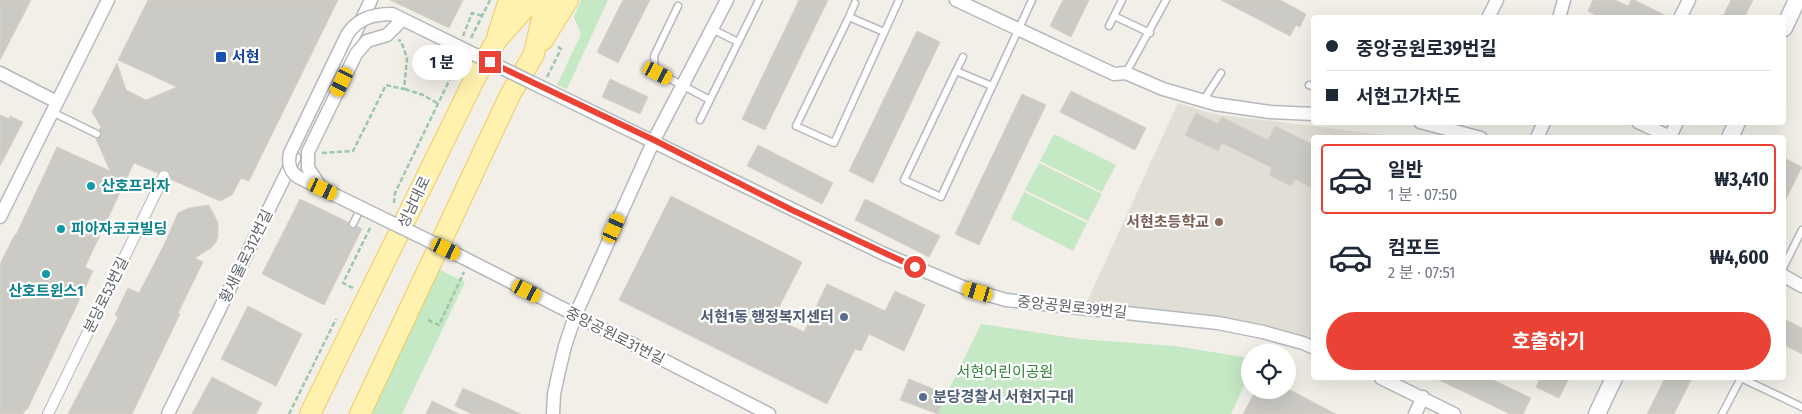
<!DOCTYPE html>
<html lang="ko">
<head>
<meta charset="utf-8">
<style>
	body { margin:0; font-family:"Fira Sans Condensed","Noto Sans KR",sans-serif; background:#f6f6f7; color:#1f2937; height:100vh; display:flex; flex-direction:column; font-size:19px; white-space:nowrap }
	* { box-sizing:border-box; margin:0 }
	p { font-size:16px; color:#747a83 }
	.icon { flex:none; width:28px; height:28px; fill:none; stroke:currentColor; stroke-width:2; stroke-linecap:round; stroke-linejoin:round }
	.map { position:relative; flex:1; overflow:hidden }
	.sheet { position:absolute; left:1311px; top:135px; width:475px; height:245px; display:flex; flex-direction:column; background:#fff; border-radius:5px; box-shadow:0 5px 20px #0002 }
	.sheet>* { flex:none }
	.hud { position:absolute; left:1311px; top:15px; width:475px; height:110px; border-radius:5px; box-shadow:0 5px 20px #0002; display:grid; align-content:center; height:110px; padding:0 15px; background:#fff }
	.tools { position:absolute; left:1241px; top:344px; display:grid; gap:10px }
	.tools a { display:grid; place-items:center; width:55px; height:55px; border-radius:50%; background:#fff; box-shadow:0 5px 20px #0002; font-size:25px }
	.end { position:absolute; width:22px; height:22px; margin:-11px; border:6px solid #ea4335; background:#fff; box-shadow:0 0 0 2px #fff }
	.from { border-radius:50% }
	.bubble { position:absolute; height:35px; border-radius:18px; background:#fff; box-shadow:0 5px 20px #0002; font-size:16px; font-weight:700; line-height:35px; text-align:center }
	.car { position:absolute; width:15px; height:30px; margin:-15px -8px; border-radius:6px; box-shadow:0 0 4px 1px #0007; background:linear-gradient(#f5c518 24%,#345 0 40%,#f5c518 0 76%,#345 0 86%,#f5c518 0) }
	.hud b { display:flex; align-items:center; gap:18px; height:48px; font-size:19px }
	.hud b+b { border-top:1px solid #e0e1e3 }
	.hud i { width:12px; height:12px; background:#1f2937 }
	ul { padding:9px 0 0; list-style:none }
	li { display:flex; align-items:center; gap:15px; height:70px; margin:0 10px 8px; padding:0 5px; border:2px solid transparent; border-radius:5px }
	li div { flex:1 }
	li b { display:block; font-size:19px }
	li em { font-style:normal; font-weight:700 }
	li.active { border-color:#ea4335 }
	li>.icon { width:45px; height:45px; stroke-width:1.5 }
	.cta { display:flex; gap:10px; margin-top:auto; padding:10px 15px }
	.cta a { flex:1; height:58px; border-radius:30px; background:#ea4335; color:#fff; font-size:20px; font-weight:700; line-height:58px; text-align:center }
	.map>svg:first-child { display:block }
	.education { fill:#e1ded6 }
	.green { fill:#c5e8c5 }
	.building { fill:#cccac5; stroke:#d6d1c6 }
	.lines { fill:none; stroke-linecap:round; stroke-linejoin:round }
	.service-casing { stroke:#b5b8bc; stroke-width:9 }
	.pedestrian-casing { stroke:#b5b8bc; stroke-width:12 }
	.minor-casing { stroke:#b5b8bc; stroke-width:15 }
	.tertiary-casing { stroke:#b5b8bc; stroke-width:19 }
	.primary-casing { stroke:#f2c960; stroke-width:22 }
	.path { stroke:#9cc7a9; stroke-width:2.5; stroke-dasharray:5 2.5; stroke-linecap:butt }
	.service { stroke:#fff; stroke-width:6 }
	.pedestrian { stroke:#fff; stroke-width:10 }
	.minor { stroke:#fff; stroke-width:12 }
	.tertiary { stroke:#fff; stroke-width:16 }
	.primary { stroke:#fff2af; stroke-width:20 }
	.minor-bridge-casing { stroke:#b5b8bc; stroke-width:15; stroke-linecap:butt }
	.minor-bridge { stroke:#fff; stroke-width:12 }
	.route { stroke:#ea4335; stroke-width:6 }
	.transit-dot { fill:#1a4fb4; stroke:#fff; stroke-width:2 }
	.culture-dot { fill:#0f9aa8; stroke:#fff; stroke-width:2 }
	.education-dot { fill:#8d6e63; stroke:#fff; stroke-width:2 }
	.service-dot { fill:#5c6f8a; stroke:#fff; stroke-width:2 }
	.labels { text-anchor:middle; stroke-width:4.5; stroke-linejoin:round; paint-order:stroke }
	.transit-label { font-size:15px; font-weight:bold; fill:#164399; stroke:#fff; text-anchor:start }
	.culture-label { font-size:15px; font-weight:bold; fill:#0d838f; stroke:#fff; text-anchor:start }
	.street-label { font-size:15px; fill:#5f6368; stroke:#fff }
	.education-label { font-size:15px; font-weight:bold; fill:#785e54; stroke:#fff; text-anchor:end }
	.service-label { font-size:15px; font-weight:bold; fill:#4e5e75; stroke:#fff; text-anchor:end }
	.park-label { font-size:15px; fill:#348238; stroke:#fff }
</style>
</head>
<body>
<div class="map">
<svg width="1802" height="414" viewBox="0 0 1802 414">
	<rect width="100%" height="100%" fill="#f1efe8"/>
	<path class="education" d="M1178 103 1213 114 1234 117 1274 121 1398 137 1314 138V342L1085 306Z"/>
	<path class="green" d="M581 0H608L567 89 557 85 581 34 574 17Z
		M1054 134 1116 165 1102 192 1040 161Z
		M1039 163 1102 194 1088 221 1025 190Z
		M1024 192 1087 223 1073 251 1011 219Z
		M436 268 465 282 402 414H367Z
		M981 324 1080 339 1174 346 1250 358V373L1231 414H937Z"/>
	<path class="building" d="M0 0H31L0 60Z
		M148 0H338L249 181 241 178 232 195 220 201 170 179V173L167 170H161L158 173 134 163 85 267 93 271 27 410 26 409 23 414H0V264L15 234 16 235 57 147 110 171 96 139 102 136 99 130 101 127 92 112 117 63 126 90 146 100 177 87 118 60Z
		M390 0H463L449 28Z
		M623 0H650L618 63 597 52Z
		M799 0H828L765 130 742 119Z
		M1063 0H1089L1071 37 1050 26Z
		M1221 0H1280L1306 14 1300 27 1296 25 1290 36Z
		M1593 0H1615L1628 6 1631 0H1634L1671 18H1601L1588 11Z
		M1731 0H1753L1744 18H1722Z
		M917 31 940 42 873 183 849 171Z
		M610 79 648 97 640 114 602 97Z
		M1071 91 1146 128 1135 150 1060 112Z
		M1022 94 1046 105 979 245 955 234Z
		M1196 113 1218 124 1222 117 1268 140 1275 126 1314 145V189L1295 179 1291 186 1269 175 1272 168 1222 143 1218 151 1185 135Z
		M0 115 9 119 10 116 23 122 0 166Z
		M758 145 833 183 822 204 747 166Z
		M1784 158 1802 167 1784 203Z
		M671 196 802 262 774 317 804 332 827 284 885 311 895 291 925 305 904 351 869 334 861 351 855 349 827 404 619 300Z
		M300 199 348 222 349 226 351 229 357 226 362 229 324 305 262 274Z
		M865 199 940 236 929 257 855 220Z
		M209 205 218 223V236L216 242 211 248 195 258 203 262 178 313 180 314 132 414H68L118 317 115 315 128 288 139 293 165 243 178 213 189 208Z
		M248 306 302 334 276 386 221 359Z
		M1784 319 1802 328V354L1784 345Z
		M212 377 262 403 256 414H192Z
		M1435 378H1489L1531 398 1523 414H1510Z
		M1540 378H1569L1559 398 1536 387Z
		M1665 378H1692L1674 414H1647Z
		M909 379 946 394 938 414 900 400Z
		M463 388 499 404 521 414H472L455 406Z
		M1256 390H1290L1336 414H1243Z
		M432 401 459 414H426Z"/>
	<g class="lines">
		<defs>
			<path id="service" d="M1122 0 1114 16 1150 33
				M678 6 654 56 655 68 659 73 710 100
				M849 17 855 3
				M1109 26 1114 16
				M712 29 738 42
				M884 32 849 17 796 126 834 143 899 0
				M956 71 963 57
				M1126 73 1166 0
				M1309 85 1314 87
				M992 86 956 71 904 180 941 197 1032 0
				M1203 101 1221 73
				M52 112 97 134
				M700 120 759 0
				M353 224 361 208
				M1784 266 1802 230
				M1741 378 1802 407
				M1722 414 1741 378"/>
			<path id="pedestrian" d="M48 414 164 176"/>
			<path id="minor" d="M956 0 1114 74 1126 73 1163 89 1215 104 1270 112 1314 114
				M1488 18 1497 0
				M1559 18 1564 0
				M1680 18 1689 0
				M337 71 371 0
				M0 73 57 102
				M543 88 882 253 965 288 1006 300 1218 323 1263 332 1303 343 1314 348
				M1420 122 1481 138
				M1638 122 1670 137 1677 122
				M1537 138 1544 122
				M0 217 108 0
				M462 257 769 414
				M1784 276 1802 286
				M1381 378 1454 414
				M168 414 294 158
				M553 414 554 394 559 371 565 346 575 316 654 140 727 0
				M1415 414 1423 397"/>
			<path id="tertiary" d="M1784 28 1797 0
				M1730 138 1737 122
				M1597 414 1614 378"/>
			<path id="primary" d="M498 34 509 0
				M543 40 568 0
				M310 414 475 78 496 41 532 0
				M360 414 510 95 534 54 546 0"/>
		</defs>
		<use href="#service" class="service-casing"/>
		<use href="#pedestrian" class="pedestrian-casing"/>
		<use href="#minor" class="minor-casing"/>
		<use href="#tertiary" class="tertiary-casing"/>
		<use href="#primary" class="primary-casing"/>
		<path class="path" d="M463 36 472 13 483 16
			M471 38 490 0
			M547 77 561 49 557 46
			M405 89 423 95 437 103
			M322 153 353 151 386 85 404 89 407 58 401 41 398 40
			M394 203 395 193 459 60
			M353 288 343 283 371 226
			M428 320 439 325 464 272
			M289 414 336 319"/>
		<use href="#service" class="service"/>
		<use href="#pedestrian" class="pedestrian"/>
		<use href="#minor" class="minor"/>
		<use href="#tertiary" class="tertiary"/>
		<use href="#primary" class="primary"/>
		<defs>
			<path id="minor-bridge" d="M320 186 308 168V152L356 54 367 41 387 35 403 19
				M462 257 298 177C289 171 288 163 290 153L347 35C357 18 374 14 392 14L543 88"/>
		</defs>
		<use href="#minor-bridge" class="minor-bridge-casing"/>
		<use href="#minor-bridge" class="minor-bridge"/>
	</g>
	<g class="lines">
		<path class="route" d="M490 62 654 140 792 210 915 267"/>
	</g>
	<rect class="transit-dot" x="215" y="51" width="12" height="12" rx="2.5"/>
	<g class="culture-dot">
		<circle cx="91" cy="186" r="5"/>
		<circle cx="61" cy="229" r="5"/>
		<circle cx="46" cy="274" r="5"/>
	</g>
	<circle class="education-dot" cx="1219" cy="222" r="5"/>
	<g class="service-dot">
		<circle cx="844" cy="317" r="5"/>
		<circle cx="923" cy="397" r="5"/>
	</g>
	<g class="labels">
		<g class="transit-label">
			<text x="232" y="62">서현</text>
		</g>
		<g class="culture-label">
			<text x="101" y="191">산호프라자</text>
			<text x="71" y="234">피아자코코빌딩</text>
			<text x="46" y="296" text-anchor="middle">산호트윈스1</text>
		</g>
		<g class="street-label">
			<text transform="translate(414 202) rotate(-64)" y="5">성남대로</text>
			<text transform="translate(246 256) rotate(-64)" y="5">황새울로312번길</text>
			<text transform="translate(106 295) rotate(-64)" y="5">분당로53번길</text>
			<text transform="translate(1072 307) rotate(6)" y="5">중앙공원로39번길</text>
			<text transform="translate(615 336) rotate(27)" y="5">중앙공원로31번길</text>
		</g>
		<g class="education-label">
			<text x="1209" y="227">서현초등학교</text>
		</g>
		<g class="service-label">
			<text x="834" y="322">서현1동 행정복지센터</text>
			<text x="933" y="402" text-anchor="start">분당경찰서 서현지구대</text>
		</g>
		<g class="park-label">
			<text x="1005" y="377">서현어린이공원</text>
		</g>
	</g>
</svg>
<div class="tools">
<a><svg class="icon" aria-label="locate" viewBox="0 0 24 24"><circle cx="12" cy="12" r="6"/><path d="M12 2v4M12 18v4M2 12h4M18 12h4"/></svg></a>
</div>
<i class="end from" style="left:915px;top:267px"></i>
<i class="end" style="left:490px;top:62px"></i>
<div class="bubble" style="left:412px;top:45px;width:60px">1 분</div>
<i class="car" style="left:658px;top:73px;rotate:117deg"></i>
<i class="car" style="left:342px;top:82px;rotate:206deg"></i>
<i class="car" style="left:323px;top:189px;rotate:115deg"></i>
<i class="car" style="left:614px;top:228px;rotate:24deg"></i>
<i class="car" style="left:446px;top:249px;rotate:116deg"></i>
<i class="car" style="left:527px;top:291px;rotate:117deg"></i>
<i class="car" style="left:978px;top:292px;rotate:286deg"></i>
<div class="hud">
<b><i class="from"></i>중앙공원로39번길</b>
<b><i></i>서현고가차도</b>
</div>
<section class="sheet">
<ul>
<li class="active"><svg class="icon" aria-label="car" viewBox="0 0 24 24"><path d="M5 17H2v-5l4-1 3-4h7l3 4 3 1v5h-3M9 17h6M6 11h13"/><circle cx="7" cy="17" r="2"/><circle cx="17" cy="17" r="2"/></svg><div><b>일반</b><p>1 분 · 07:50</p></div><em>₩3,410</em></li>
<li><svg class="icon" aria-label="car" viewBox="0 0 24 24"><path d="M5 17H2v-5l4-1 3-4h7l3 4 3 1v5h-3M9 17h6M6 11h13"/><circle cx="7" cy="17" r="2"/><circle cx="17" cy="17" r="2"/></svg><div><b>컴포트</b><p>2 분 · 07:51</p></div><em>₩4,600</em></li>
</ul>
<div class="cta"><a>호출하기</a></div>
</section>
</div>
</body>
</html>
